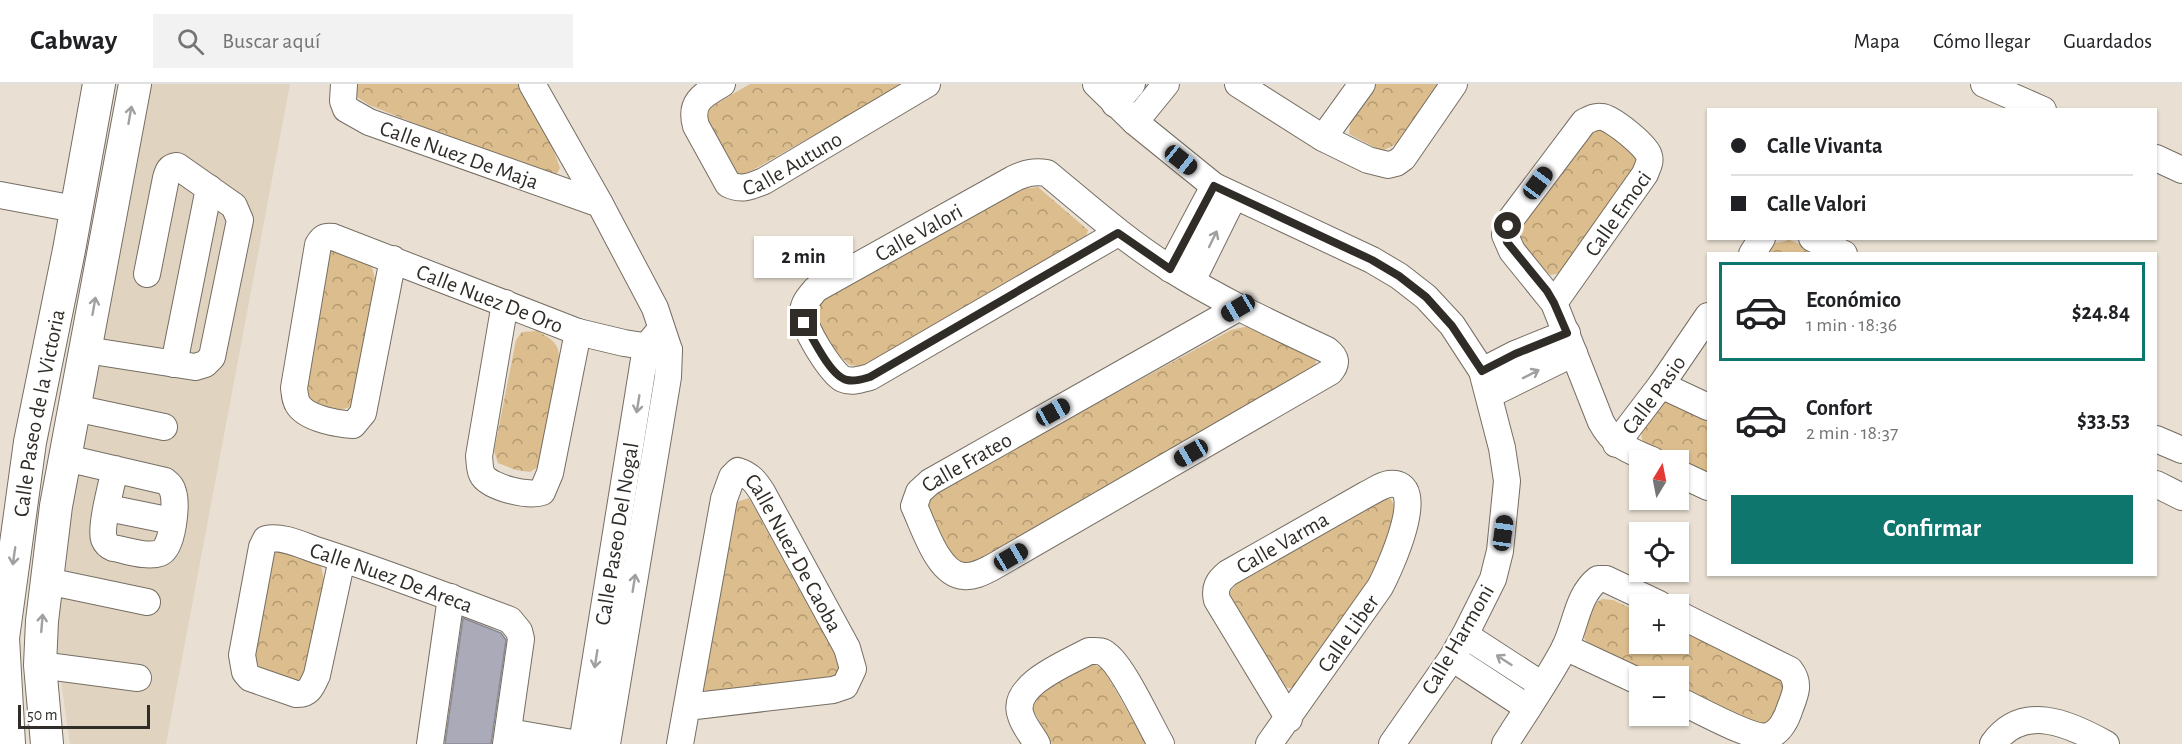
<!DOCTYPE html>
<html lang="es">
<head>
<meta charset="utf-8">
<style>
	body { margin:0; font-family:"Alegreya Sans",sans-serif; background:#f2f2f2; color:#202124; height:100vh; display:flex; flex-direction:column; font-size:22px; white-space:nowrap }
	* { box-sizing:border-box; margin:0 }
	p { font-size:20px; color:#757577 }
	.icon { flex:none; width:33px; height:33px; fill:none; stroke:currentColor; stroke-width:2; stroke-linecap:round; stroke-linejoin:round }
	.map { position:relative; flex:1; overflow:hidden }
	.drawer { position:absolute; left:1707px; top:168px; width:450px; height:324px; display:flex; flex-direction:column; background:#fff; border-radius:0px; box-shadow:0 2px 4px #0004 }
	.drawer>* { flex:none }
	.guide { position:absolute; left:1707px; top:24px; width:450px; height:132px; border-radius:0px; box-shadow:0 2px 4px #0004; display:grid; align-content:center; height:132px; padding:0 24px; background:#fff }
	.needle { width:39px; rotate:10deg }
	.buttons { position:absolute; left:1629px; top:366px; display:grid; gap:12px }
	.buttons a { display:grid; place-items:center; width:60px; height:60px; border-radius:0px; background:#fff; box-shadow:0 2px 4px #0004; font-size:30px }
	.scale { position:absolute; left:18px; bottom:15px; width:132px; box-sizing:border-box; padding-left:6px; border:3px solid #302d28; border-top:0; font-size:16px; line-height:21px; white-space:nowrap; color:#302d28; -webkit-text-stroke:4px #fff; paint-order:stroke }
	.end { position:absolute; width:27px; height:27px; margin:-14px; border:8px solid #302d28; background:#fff; box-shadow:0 0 0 3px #fff }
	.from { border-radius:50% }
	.bubble { position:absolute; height:42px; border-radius:0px; background:#fff; box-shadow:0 2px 4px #0004; font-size:20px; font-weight:700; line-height:42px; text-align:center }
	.car { position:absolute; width:18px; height:36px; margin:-18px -9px; border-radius:8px; box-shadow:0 0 4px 2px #0007; background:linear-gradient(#222 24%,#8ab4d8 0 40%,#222 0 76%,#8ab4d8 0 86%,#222 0) }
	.guide b { display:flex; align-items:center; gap:21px; height:57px; font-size:22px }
	.guide b+b { border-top:2px solid #e0e0e0 }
	.guide i { width:15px; height:15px; background:#202124 }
	ul { padding:10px 0 0; list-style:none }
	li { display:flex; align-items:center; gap:18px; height:99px; margin:0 12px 9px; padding:0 12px; border:3px solid transparent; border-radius:0px }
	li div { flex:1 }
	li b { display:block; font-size:22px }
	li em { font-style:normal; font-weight:700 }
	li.current { border-color:#0f766e }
	li>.icon { width:54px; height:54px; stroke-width:1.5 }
	.primary-button { display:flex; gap:12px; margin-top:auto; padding:12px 24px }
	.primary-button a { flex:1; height:69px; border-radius:0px; background:#0f766e; color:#fff; font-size:24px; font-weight:700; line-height:69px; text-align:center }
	header { display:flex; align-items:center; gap:36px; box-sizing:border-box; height:84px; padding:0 30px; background:#fff; border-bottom:2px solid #e0e0e0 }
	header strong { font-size:28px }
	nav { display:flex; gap:33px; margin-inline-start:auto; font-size:21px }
	.search { width:420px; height:54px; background:#f2f2f2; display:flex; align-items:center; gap:15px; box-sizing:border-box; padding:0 21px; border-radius:0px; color:#757577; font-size:22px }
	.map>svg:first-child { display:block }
	.built { fill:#e0d4c1 }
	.forest { fill:url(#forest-crowns) }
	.building { fill:#abaab8; stroke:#8a8996; stroke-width:1.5 }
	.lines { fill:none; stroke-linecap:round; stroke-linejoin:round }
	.minor-casing { stroke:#766e63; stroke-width:28 }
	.major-casing { stroke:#766e63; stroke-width:34 }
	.minor { stroke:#fff; stroke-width:26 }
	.major { stroke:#fff; stroke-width:32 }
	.oneway { stroke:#a2a09e }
	.route { stroke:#302d28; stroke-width:8 }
	.labels { text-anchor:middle; stroke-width:4.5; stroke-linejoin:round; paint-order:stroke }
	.street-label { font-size:22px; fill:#302d28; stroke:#fff }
</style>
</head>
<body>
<header>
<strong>Cabway</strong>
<div class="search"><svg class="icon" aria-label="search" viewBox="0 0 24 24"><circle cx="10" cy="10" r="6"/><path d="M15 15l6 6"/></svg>Buscar aquí</div>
<nav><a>Mapa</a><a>Cómo llegar</a><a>Guardados</a></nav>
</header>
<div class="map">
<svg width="2182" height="660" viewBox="0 0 2182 660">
	<defs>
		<pattern id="forest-crowns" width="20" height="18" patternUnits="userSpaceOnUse" patternTransform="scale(1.5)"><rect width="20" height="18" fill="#dcbd8d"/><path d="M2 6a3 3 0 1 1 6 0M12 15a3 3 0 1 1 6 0" fill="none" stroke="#b39a73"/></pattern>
	</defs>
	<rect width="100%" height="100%" fill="#e9e0d3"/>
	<path class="built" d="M148 0H290L166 660H70L56 563 67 452 94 276Z"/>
	<path class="forest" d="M356 0H518L553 64 560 84 554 95 369 21 354 11Z
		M750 0H904L753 86 740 91 724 76 703 31 707 25Z
		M1374 0H1443L1403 57 1382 67 1349 50 1351 32Z
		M1606 39 1640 72 1634 87 1560 189 1551 191 1543 186 1517 154 1525 139 1594 41Z
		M1038 103 1088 146 1085 155 865 283 850 281 837 270 815 233 816 223 825 211 1022 105Z
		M1790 156 1819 169 1765 170 1771 160Z
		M330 167H342L371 180 376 198 355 319C340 332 318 324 304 313L323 174Z
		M1249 242 1308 269 1316 276 1315 284 998 467 964 483C944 466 934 442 926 418L937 407 1231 246Z
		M537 247C550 254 559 258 559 274L538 383 530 388 516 386 498 379 494 367 516 256 522 248Z
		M1661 317 1671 319 1708 338V390L1649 362 1642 356 1641 342Z
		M1389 413C1391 416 1395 421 1395 425 1399 467 1320 568 1295 605L1284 603 1231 517 1230 508 1241 494Z
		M749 414 838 576 843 587 837 596 711 610 704 606 699 588 733 419Z
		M275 466 299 470 321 481 326 507 302 605 255 582 252 556Z
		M1602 515 1613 516 1639 528 1640 560H1678L1679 546 1774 590 1783 599 1781 616 1767 643H1751L1679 608 1678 592H1648L1593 566 1584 554C1587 540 1589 522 1602 515Z
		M1092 579 1104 586 1146 660H1052L1031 622 1036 610Z"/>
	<path class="building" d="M463 534 501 549 506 556 491 660H445Z"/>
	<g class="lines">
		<defs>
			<g id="minor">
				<path id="s1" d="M344 0 343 17 346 25 369 38 600 120"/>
				<path d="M532 0 600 120 655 224 669 266 668 293 607 660"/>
				<path id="s2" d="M722 0C703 11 689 18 696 42L728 100C741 107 752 102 764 97L927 0"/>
				<path d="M1096 0 1135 38 1214 102 1372 176 1399 192 1426 213 1452 241 1482 287 1502 364 1507 397 1500 467 1493 495 1465 551 1452 574 1392 660"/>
				<path d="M1238 0 1323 54 1368 76 1388 81 1396 79 1403 74 1454 0"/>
				<path d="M1984 0 2043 26"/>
				<path d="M1115 20 1132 0"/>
				<path d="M1135 38 1166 0"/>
				<path d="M1323 54 1362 0"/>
				<path d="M2156 74 2182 86"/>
				<path d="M0 111 75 125"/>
				<path id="s3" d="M1118 149 870 293C862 295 852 299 843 295 831 289 802 242 803 229 803 219 810 212 816 205L1013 95C1025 89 1034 87 1047 89 1087 122 1126 157 1171 185 1220 216 1274 241 1327 266 1336 273 1338 279 1330 288L991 484C983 488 974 493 964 492 938 491 924 443 914 422L919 408 930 398 1238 224"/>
				<path d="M1812 154 1844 170"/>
				<path d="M1752 170 1762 154"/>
				<path id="s4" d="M393 175 363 329 353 341C338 340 309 335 299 322 295 317 295 311 294 304L318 161C322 154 324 152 333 153L578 248 624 259 669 266"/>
				<path d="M1170 185 1214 102"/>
				<path d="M1192 197 1234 112"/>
				<path d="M505 219 479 372C480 379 479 386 483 392 492 404 529 413 542 408L550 389 578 248"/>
				<path id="s5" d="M1554 219 1645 90C1647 84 1651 78 1649 72 1647 62 1612 34 1602 33 1595 32 1590 35 1584 38L1511 135 1505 151 1512 167 1554 219 1601 338C1615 363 1627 365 1652 376"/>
				<path d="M86 266 195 283 205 280 212 273 240 136 234 122 177 82C169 83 168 87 166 94L147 190"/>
				<path d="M174 280 209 104"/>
				<path d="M1482 287 1515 270 1567 249"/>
				<path d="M1661 301 1708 323"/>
				<path d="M1489 311 1574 269"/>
				<path d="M75 324 164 343"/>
				<path d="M2156 355 2182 366"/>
				<path id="s6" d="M1616 360 1661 301 1708 232"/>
				<path d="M66 374 165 397C169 400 172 403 173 408 177 420 173 464 160 469 147 474 126 466 113 464 108 462 106 460 104 455 100 443 112 399 115 385"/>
				<path d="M1678 389 1708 403"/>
				<path d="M2156 400 2182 413"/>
				<path d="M108 424 172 437"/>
				<path id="s7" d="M342 475 317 591C312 602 309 611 296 610L250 594 245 588 242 571 262 463 266 455C282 451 304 462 319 467 384 488 447 512 510 536L519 547 521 555 506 660"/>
				<path d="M47 497 147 518"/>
				<path d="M1678 530 1790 586C1800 599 1796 609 1790 624 1787 634 1780 649 1768 652 1752 656 1696 624 1678 616"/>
				<path d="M1465 551 1542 601"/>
				<path d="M1565 563 1640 598"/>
				<path d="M1452 574 1528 624"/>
				<path d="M40 581 138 594"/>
				<path d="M509 648 578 660"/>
				<path d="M430 660 451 513"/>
				<path id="s8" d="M582 660 646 263 656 251"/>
				<path id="s9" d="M680 660 724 415 732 393 738 387C750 391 755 397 762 408L847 564 853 585 845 602 833 606 687 623"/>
				<path d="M1037 660C1032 651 1024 642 1021 632 1009 601 1068 579 1089 567 1096 567 1102 566 1107 571 1123 582 1150 641 1161 660"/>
				<path id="s10" d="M1269 660 1380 503C1388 488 1432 395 1389 400 1381 401 1374 407 1367 410L1228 489C1218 497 1214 504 1217 516L1289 635"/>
				<path d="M1505 660C1525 628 1547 597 1564 565 1576 542 1577 511 1598 495H1606L1659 520"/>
				<path d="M1993 660C2023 618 2070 640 2106 660"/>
			</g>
			<g id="major">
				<path id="s11" d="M9 660 3 554 30 358 69 166 99 0"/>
				<path d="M47 660 40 581 42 537 56 422 135 0"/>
			</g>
		</defs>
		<use href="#minor" class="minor-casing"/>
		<use href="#major" class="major-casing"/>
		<use href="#minor" class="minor"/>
		<use href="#major" class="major"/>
	</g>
	<defs><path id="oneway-shaft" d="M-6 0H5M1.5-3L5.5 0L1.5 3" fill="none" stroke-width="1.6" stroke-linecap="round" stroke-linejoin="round" transform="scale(1.5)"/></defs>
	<g class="oneway">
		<use href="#oneway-shaft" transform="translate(130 31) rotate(-80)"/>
		<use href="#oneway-shaft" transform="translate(1213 155) rotate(-64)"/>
		<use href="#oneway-shaft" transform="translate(94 222) rotate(-80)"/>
		<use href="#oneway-shaft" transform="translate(1531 290) rotate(-27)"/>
		<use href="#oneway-shaft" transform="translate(638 320) rotate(99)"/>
		<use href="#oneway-shaft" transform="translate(14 472) rotate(98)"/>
		<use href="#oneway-shaft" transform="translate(634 499) rotate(-81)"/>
		<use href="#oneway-shaft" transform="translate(42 539) rotate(-85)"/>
		<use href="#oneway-shaft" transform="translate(596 575) rotate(99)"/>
		<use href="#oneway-shaft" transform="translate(1504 576) rotate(-147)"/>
	</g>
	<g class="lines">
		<path class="route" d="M804 239C812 253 831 293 847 296 855 298 863 295 870 293L1118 149 1170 185 1214 102 1372 176 1399 192 1426 213 1452 242 1482 287 1515 270 1567 249 1554 219 1547 207 1507 158 1505 151 1508 142"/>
	</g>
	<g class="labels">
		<g class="street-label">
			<text dy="8" stroke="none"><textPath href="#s1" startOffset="148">Calle Nuez De Maja</textPath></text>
			<text dy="8" stroke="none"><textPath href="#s2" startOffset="192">Calle Autuno</textPath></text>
			<text dy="8" stroke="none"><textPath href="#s5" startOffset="110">Calle Emoci</textPath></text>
			<text dy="8" stroke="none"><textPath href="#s3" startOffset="538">Calle Valori</textPath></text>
			<text dy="8" stroke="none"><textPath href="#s4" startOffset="582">Calle Nuez De Oro</textPath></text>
			<text dy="8" stroke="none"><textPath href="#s6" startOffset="62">Calle Pasio</textPath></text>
			<text dy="8" stroke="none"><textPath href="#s11" startOffset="334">Calle Paseo de la Victoria</textPath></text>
			<text dy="8" stroke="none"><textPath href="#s3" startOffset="1622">Calle Frateo</textPath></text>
			<text dy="8" stroke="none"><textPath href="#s8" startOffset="213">Calle Paseo Del Nogal</textPath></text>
			<text transform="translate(1282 458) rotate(-30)" y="8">Calle Varma</text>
			<text dy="8" stroke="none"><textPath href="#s9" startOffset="382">Calle Nuez De Caoba</textPath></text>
			<text dy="8" stroke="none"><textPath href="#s7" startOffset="474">Calle Nuez De Areca</textPath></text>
			<text dy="8" stroke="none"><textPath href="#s10" startOffset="136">Calle Liber</textPath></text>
			<text transform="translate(1457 555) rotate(-60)" y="8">Calle Harmoni</text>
		</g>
	</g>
</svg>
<div class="buttons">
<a><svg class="needle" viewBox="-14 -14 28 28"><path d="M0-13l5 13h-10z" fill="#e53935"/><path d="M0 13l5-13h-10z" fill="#757577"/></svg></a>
<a><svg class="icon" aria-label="locate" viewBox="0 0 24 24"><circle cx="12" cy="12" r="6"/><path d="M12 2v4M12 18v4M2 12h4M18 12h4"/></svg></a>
<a>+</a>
<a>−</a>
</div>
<div class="scale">50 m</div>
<i class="end from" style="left:1508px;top:142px"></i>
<i class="end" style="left:804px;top:239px"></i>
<div class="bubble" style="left:754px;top:152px;width:99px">2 min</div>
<i class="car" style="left:1181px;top:76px;rotate:129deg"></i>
<i class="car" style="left:1538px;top:99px;rotate:37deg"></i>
<i class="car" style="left:1238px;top:224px;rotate:240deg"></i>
<i class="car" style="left:1053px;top:328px;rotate:61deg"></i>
<i class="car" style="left:1191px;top:369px;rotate:240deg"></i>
<i class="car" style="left:1503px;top:449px;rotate:8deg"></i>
<i class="car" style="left:1011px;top:473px;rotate:60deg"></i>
<div class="guide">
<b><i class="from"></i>Calle Vivanta</b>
<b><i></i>Calle Valori</b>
</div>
<section class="drawer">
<ul>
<li class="current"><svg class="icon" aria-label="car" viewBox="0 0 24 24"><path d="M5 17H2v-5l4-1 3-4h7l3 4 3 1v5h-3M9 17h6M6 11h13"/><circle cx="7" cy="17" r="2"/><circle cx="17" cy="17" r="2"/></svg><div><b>Económico</b><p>1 min · 18:36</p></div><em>$24.84</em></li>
<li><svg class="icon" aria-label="car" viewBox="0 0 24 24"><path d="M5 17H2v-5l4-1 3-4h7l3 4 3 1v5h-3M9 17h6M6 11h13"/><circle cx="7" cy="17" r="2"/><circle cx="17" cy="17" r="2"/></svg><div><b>Confort</b><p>2 min · 18:37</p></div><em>$33.53</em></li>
</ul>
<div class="primary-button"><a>Confirmar</a></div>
</section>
</div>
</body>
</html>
